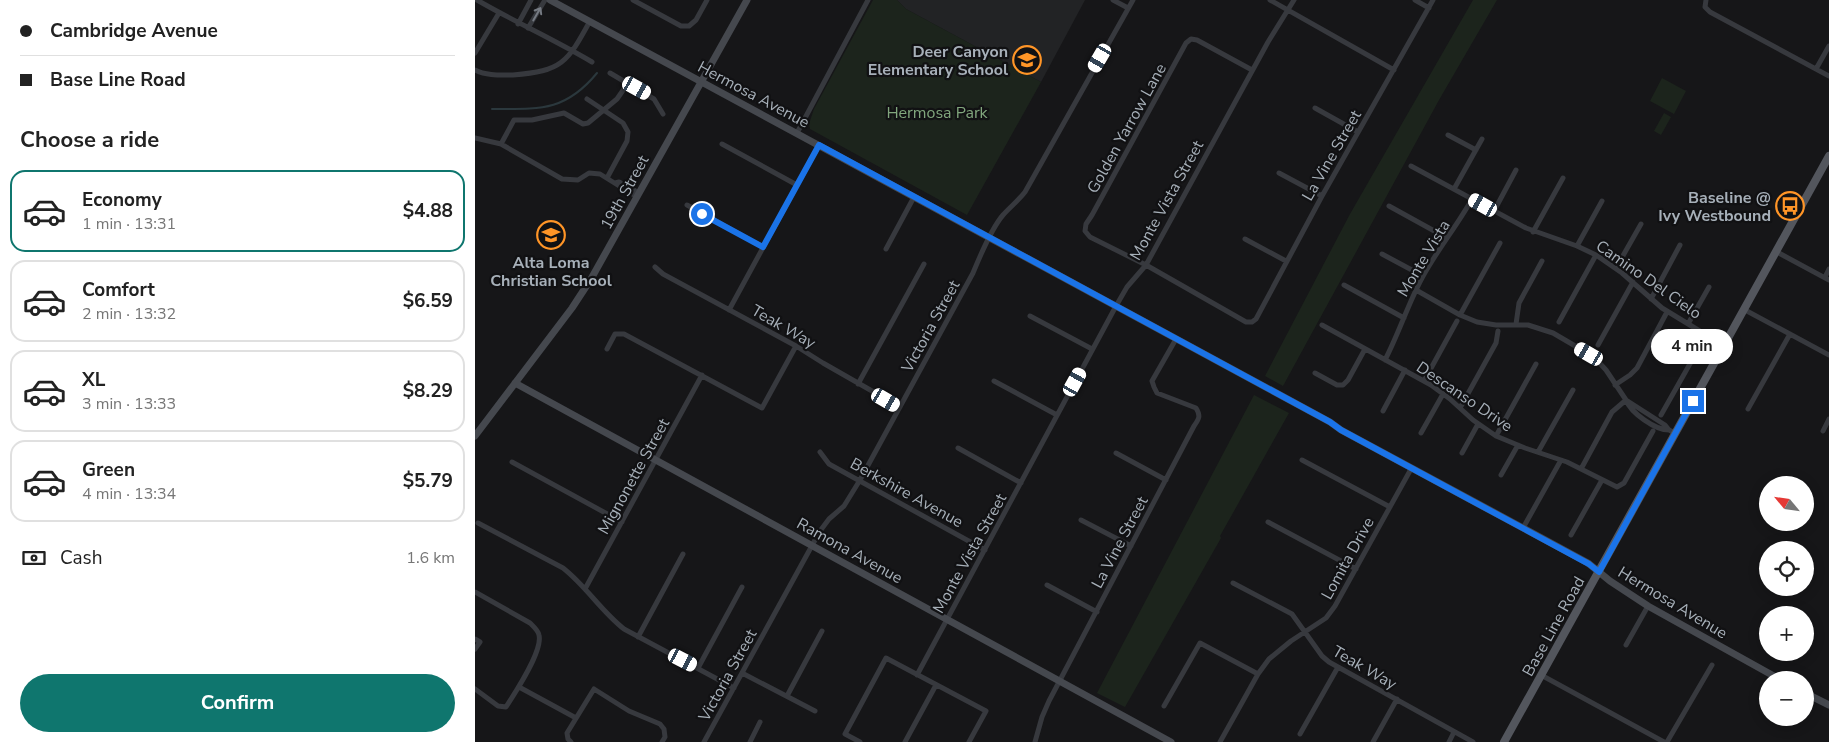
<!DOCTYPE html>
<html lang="en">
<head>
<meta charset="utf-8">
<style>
	body { margin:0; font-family:"Nunito Sans",sans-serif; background:#f2f2f2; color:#222; height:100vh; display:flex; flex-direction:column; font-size:19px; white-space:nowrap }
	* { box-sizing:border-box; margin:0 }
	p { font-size:16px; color:#767676 }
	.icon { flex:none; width:28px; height:28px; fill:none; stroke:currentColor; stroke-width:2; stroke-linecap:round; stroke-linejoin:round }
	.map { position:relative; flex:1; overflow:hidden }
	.details { display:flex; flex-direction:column; background:#fff; width:475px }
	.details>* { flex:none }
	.top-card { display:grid; align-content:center; height:110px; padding:0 20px; background:#fff }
	.needle { width:32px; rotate:299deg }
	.buttons { position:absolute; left:1284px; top:476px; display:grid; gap:10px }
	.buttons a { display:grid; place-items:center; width:55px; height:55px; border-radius:50%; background:#fff; box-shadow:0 2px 12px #0003; font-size:25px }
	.end { position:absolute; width:22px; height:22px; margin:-11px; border:6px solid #1a73e8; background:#fff; box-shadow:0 0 0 2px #fff }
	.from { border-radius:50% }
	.bubble { position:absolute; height:35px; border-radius:18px; background:#fff; box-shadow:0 2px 12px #0003; font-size:16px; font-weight:700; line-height:35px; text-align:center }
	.car { position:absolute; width:15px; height:30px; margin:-15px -8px; border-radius:6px; box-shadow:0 0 4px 1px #0007; background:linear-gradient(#fff 24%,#345 0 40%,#fff 0 76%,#345 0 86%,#fff 0) }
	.top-card b { display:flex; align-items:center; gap:18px; height:48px; font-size:19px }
	.top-card b+b { border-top:1px solid #e0e0e0 }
	.top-card i { width:12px; height:12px; background:#222 }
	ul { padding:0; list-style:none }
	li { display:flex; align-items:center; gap:15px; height:82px; margin:0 10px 8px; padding:0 10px; border:2px solid #e0e0e0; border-radius:15px }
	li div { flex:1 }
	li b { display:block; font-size:19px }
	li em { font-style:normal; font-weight:700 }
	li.current { border-color:#0f766e }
	li>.icon { width:45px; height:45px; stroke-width:1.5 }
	h2 { padding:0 20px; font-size:22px; line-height:60px }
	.pay { display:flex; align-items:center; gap:12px; height:55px; padding:0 20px; font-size:19px }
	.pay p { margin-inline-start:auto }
	.button { display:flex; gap:10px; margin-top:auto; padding:10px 20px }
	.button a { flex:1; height:58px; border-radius:30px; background:#0f766e; color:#fff; font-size:20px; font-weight:700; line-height:58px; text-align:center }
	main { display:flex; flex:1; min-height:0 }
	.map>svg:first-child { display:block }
	.built { fill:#222325 }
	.green { fill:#1c241c }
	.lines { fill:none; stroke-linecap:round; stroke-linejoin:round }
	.stream { stroke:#2b383d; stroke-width:2 }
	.street { stroke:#37393e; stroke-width:5 }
	.secondary { stroke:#45484e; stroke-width:7 }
	.primary { stroke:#53565d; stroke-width:8 }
	.oneway { stroke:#757a82 }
	.route { stroke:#1a73e8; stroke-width:6 }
	.labels { text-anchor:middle; stroke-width:4.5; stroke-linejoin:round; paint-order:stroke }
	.poi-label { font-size:16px; font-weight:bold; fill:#a7b0b9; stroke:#111113; text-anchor:end }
	.street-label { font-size:16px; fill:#a7b0b9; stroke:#111113 }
	.park-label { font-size:16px; fill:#81a67d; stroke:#111113 }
</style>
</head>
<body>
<main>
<section class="details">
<div class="top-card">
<b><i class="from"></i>Cambridge Avenue</b>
<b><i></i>Base Line Road</b>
</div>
<h2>Choose a ride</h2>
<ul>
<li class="current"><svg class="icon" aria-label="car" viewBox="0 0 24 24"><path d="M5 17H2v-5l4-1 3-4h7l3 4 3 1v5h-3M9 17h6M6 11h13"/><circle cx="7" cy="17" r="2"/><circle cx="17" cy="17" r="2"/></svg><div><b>Economy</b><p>1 min · 13:31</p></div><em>$4.88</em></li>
<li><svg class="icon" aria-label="car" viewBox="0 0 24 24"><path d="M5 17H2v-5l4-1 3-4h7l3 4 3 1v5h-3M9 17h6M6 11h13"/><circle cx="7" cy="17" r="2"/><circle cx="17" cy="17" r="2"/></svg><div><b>Comfort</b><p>2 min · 13:32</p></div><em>$6.59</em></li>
<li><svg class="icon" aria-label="car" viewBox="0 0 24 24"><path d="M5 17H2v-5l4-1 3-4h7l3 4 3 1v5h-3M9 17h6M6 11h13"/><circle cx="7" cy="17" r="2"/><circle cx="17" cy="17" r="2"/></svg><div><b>XL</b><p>3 min · 13:33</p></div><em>$8.29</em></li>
<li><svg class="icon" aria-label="car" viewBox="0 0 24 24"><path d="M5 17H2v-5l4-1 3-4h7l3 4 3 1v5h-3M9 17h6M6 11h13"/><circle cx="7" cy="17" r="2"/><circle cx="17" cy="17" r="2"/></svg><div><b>Green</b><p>4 min · 13:34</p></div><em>$5.79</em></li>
</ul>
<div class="pay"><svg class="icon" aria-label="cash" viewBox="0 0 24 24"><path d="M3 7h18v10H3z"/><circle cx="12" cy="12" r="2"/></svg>Cash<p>1.6 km</p></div>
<div class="button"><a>Confirm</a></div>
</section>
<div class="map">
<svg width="1354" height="742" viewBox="0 0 1354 742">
	<rect width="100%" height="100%" fill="#161618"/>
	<path class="built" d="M422 0H610L566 82 431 9Z"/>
	<path class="green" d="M398 0H422L431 9 566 82 492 215 335 129 334 124 339 109Z
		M998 0H1022L964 100 808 386 790 376 875 214Z
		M1187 78 1211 91 1199 114 1175 101Z
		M1189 113 1196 117 1186 135 1179 131Z
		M779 395 814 413 745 536 746 538 650 707 622 693Z"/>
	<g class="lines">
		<path class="stream" d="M17 109C64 109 90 112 122 73"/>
		<path class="street" d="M2 0C40 22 80 40 117 62
			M158 0 206 26H214L221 20 232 0
			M638 0 653 8
			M795 0 919 70
			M940 0 954 8
			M1231 0 1230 7 1235 12 1354 76
			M43 24 56 0
			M53 28 70 0
			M0 53 24 13
			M1341 69 1354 46
			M0 70C11 76 26 75 38 75 87 71 92 63 115 21
			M777 70 722 40 716 39 711 43 617 215 611 224 610 231 615 237 671 265 771 322H777L781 319 847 196 958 0
			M135 73 179 99 188 114
			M112 99 148 123 153 132 152 141 132 178
			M840 108 883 132
			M322 133 393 0
			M973 135 1001 150
			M0 138 26 144 87 179 103 180 114 173 125 174 162 197
			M26 144 39 120H57L89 113 108 124 113 123 142 99 153 83
			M247 144 322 185
			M936 166 1051 228 1102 246 1121 255 1147 273 1187 308 1228 333 1229 339 1186 415
			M804 173 847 196
			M140 183 144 182 164 193
			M979 189 1007 139
			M212 205 288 247
			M914 206 972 238
			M1019 211 1041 170
			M1058 232 1088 178
			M770 239 811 261
			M1102 246 1127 201
			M411 249 439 197
			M1302 252 1354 280
			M907 254 948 276
			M180 267 188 274 321 346 348 363 425 407
			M1141 268 1166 224
			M1350 277 1354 269
			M869 285 929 318
			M941 290 985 315 1002 322 1021 325H1053L1078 333 1119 357 1131 370 1151 400 1190 425 1194 430 1200 433
			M1176 299 1205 245
			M254 310 344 145
			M1270 310 1354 355
			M985 315 1025 243
			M555 316 617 349
			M1084 322 1121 255
			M1041 324 1044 303 1067 261
			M1213 324 1234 287
			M847 325 956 385 975 399 998 420 1021 436 1050 448 1092 462 1142 487 1149 483 1178 431
			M1123 345 1158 282
			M132 349 140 334H149L287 408 321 346
			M910 360C924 333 933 304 947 278 962 250 982 226 997 199
			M840 373 862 385H868L873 380 890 349
			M519 381 582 415
			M949 381 982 321
			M383 384 449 264
			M1140 385 1155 375 1162 368 1192 312
			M1151 400C1156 413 1180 430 1194 430
			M985 408 1021 343 1023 331
			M1273 409 1315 334
			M908 411 930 370
			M1348 431 1354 419
			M946 433 968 394
			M1021 436 1061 364
			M483 448 546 483
			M345 452 354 464 510 550
			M1063 452 1098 390
			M641 453 691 480
			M987 453 1003 424
			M827 460 915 507
			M37 462 147 522
			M1106 469 1137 412 1151 400
			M1026 475 1043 445
			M606 520 656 546
			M793 522 881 569
			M3 523 88 568C111 586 126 611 149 629L259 688
			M1048 528 1086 460
			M1096 535 1127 480
			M758 583 817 614 847 656 854 662 998 742
			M572 585 622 612
			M110 589 227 375
			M0 592 55 623C59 627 63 630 64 635 68 651 40 693 31 707L23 706 0 689
			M163 637 208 554
			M0 639 5 642 0 649
			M1151 645 1173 606
			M223 668 267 587
			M267 673 340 711
			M442 675 641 306 652 287 671 265 793 42 819 0
			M1066 675 1189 742
			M44 687 101 718
			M312 696 347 631
			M689 706 725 643 783 674
			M825 734 863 667
			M96 742 93 739 92 733 119 689 154 711 185 724 189 729 190 737 187 742
			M229 742 345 531 354 519 369 506 385 480 498 273C505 256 516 229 528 215 535 207 543 201 550 192L658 0
			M275 742 285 722
			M385 742 370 734 411 658 511 711 494 742
			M430 742 461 685
			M560 742 567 717 574 701 719 426C724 419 726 416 721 408L682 393 679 387 677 381 701 339
			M745 742 783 674 794 659 816 641 851 618 860 606 936 469
			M898 742 922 699
			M974 742 979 732
			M1192 742 1237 665"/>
		<path class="secondary" d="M75 0 855 422 866 430 1113 563 1135 581 1173 606 1306 680
			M40 383 696 742
			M0 436 97 308 116 279 272 0
			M1330 693 1354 705"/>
		<path class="primary" d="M1029 742 1354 156"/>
	</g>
	<defs><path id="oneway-shaft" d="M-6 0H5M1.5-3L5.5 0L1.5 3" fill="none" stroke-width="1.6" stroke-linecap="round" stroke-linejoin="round" transform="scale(1.25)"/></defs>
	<use class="oneway" href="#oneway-shaft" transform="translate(62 14) rotate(-60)"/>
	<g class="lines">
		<path class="route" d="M227 214 288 247 344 145 855 422 866 430 1114 564 1124 572 1218 401"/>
	</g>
	<defs>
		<symbol id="school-ring" viewBox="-11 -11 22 22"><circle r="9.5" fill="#111113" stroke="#ff9527" stroke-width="1.5"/><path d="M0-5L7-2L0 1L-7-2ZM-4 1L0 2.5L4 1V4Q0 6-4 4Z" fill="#ff9527"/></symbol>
		<symbol id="bus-ring" viewBox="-11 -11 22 22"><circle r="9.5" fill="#111113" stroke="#ff9527" stroke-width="1.5"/><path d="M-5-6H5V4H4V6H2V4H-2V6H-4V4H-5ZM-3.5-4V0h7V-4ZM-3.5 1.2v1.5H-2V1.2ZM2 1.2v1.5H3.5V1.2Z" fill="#ff9527"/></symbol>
	</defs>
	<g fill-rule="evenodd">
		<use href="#school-ring" x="536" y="44" width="32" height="32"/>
		<use href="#bus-ring" x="1299" y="190" width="32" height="32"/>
		<use href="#school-ring" x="60" y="219" width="32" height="32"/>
	</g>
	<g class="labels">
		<g class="poi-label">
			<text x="533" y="57">Deer Canyon<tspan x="533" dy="18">Elementary School</tspan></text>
			<text x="1296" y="203">Baseline @<tspan x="1296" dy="18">Ivy Westbound</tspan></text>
			<text x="76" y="268" text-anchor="middle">Alta Loma<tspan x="76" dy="18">Christian School</tspan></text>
		</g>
		<g class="street-label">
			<text transform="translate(279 94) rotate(28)" y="6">Hermosa Avenue</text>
			<text transform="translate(651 128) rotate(-61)" y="6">Golden Yarrow Lane</text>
			<text transform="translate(856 155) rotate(-60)" y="6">La Vine Street</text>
			<text transform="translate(149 192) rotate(-61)" y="6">19th Street</text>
			<text transform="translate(691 200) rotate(-61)" y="6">Monte Vista Street</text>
			<text transform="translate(948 258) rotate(-59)" y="6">Monte Vista</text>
			<text transform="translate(1174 279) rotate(35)" y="6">Camino Del Cielo</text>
			<text transform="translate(309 326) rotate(30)" y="6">Teak Way</text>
			<text transform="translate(455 326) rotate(-61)" y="6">Victoria Street</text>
			<text transform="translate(990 396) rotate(34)" y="6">Descanso Drive</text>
			<text transform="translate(158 476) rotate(-61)" y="6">Mignonette Street</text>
			<text transform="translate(432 492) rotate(29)" y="6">Berkshire Avenue</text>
			<text transform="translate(644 542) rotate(-62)" y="6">La Vine Street</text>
			<text transform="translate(375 550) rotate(29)" y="6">Ramona Avenue</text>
			<text transform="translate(494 553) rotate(-61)" y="6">Monte Vista Street</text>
			<text transform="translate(872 558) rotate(-61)" y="6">Lomita Drive</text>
			<text transform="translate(1198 602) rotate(31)" y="6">Hermosa Avenue</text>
			<text transform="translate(1078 626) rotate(-61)" y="6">Base Line Road</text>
			<text transform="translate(890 667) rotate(30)" y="6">Teak Way</text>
			<text transform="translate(252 675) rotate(-61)" y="6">Victoria Street</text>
		</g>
		<g class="park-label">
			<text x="462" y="118">Hermosa Park</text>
		</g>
	</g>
</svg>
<div class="buttons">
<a><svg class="needle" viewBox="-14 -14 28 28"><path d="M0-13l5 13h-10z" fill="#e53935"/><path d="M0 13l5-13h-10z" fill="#767676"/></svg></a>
<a><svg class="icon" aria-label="locate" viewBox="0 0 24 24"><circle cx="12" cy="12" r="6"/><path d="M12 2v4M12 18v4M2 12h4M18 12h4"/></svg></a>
<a>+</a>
<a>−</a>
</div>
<i class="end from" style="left:227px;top:214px"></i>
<i class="end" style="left:1218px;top:401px"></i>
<div class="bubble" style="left:1176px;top:329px;width:82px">4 min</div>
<i class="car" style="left:625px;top:58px;rotate:210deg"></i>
<i class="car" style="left:162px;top:88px;rotate:119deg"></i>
<i class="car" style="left:1008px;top:205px;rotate:299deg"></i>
<i class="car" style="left:1114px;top:354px;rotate:300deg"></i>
<i class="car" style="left:600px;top:382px;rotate:29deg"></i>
<i class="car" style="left:411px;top:400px;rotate:120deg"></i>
<i class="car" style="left:208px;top:660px;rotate:117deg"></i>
</div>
</main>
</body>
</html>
